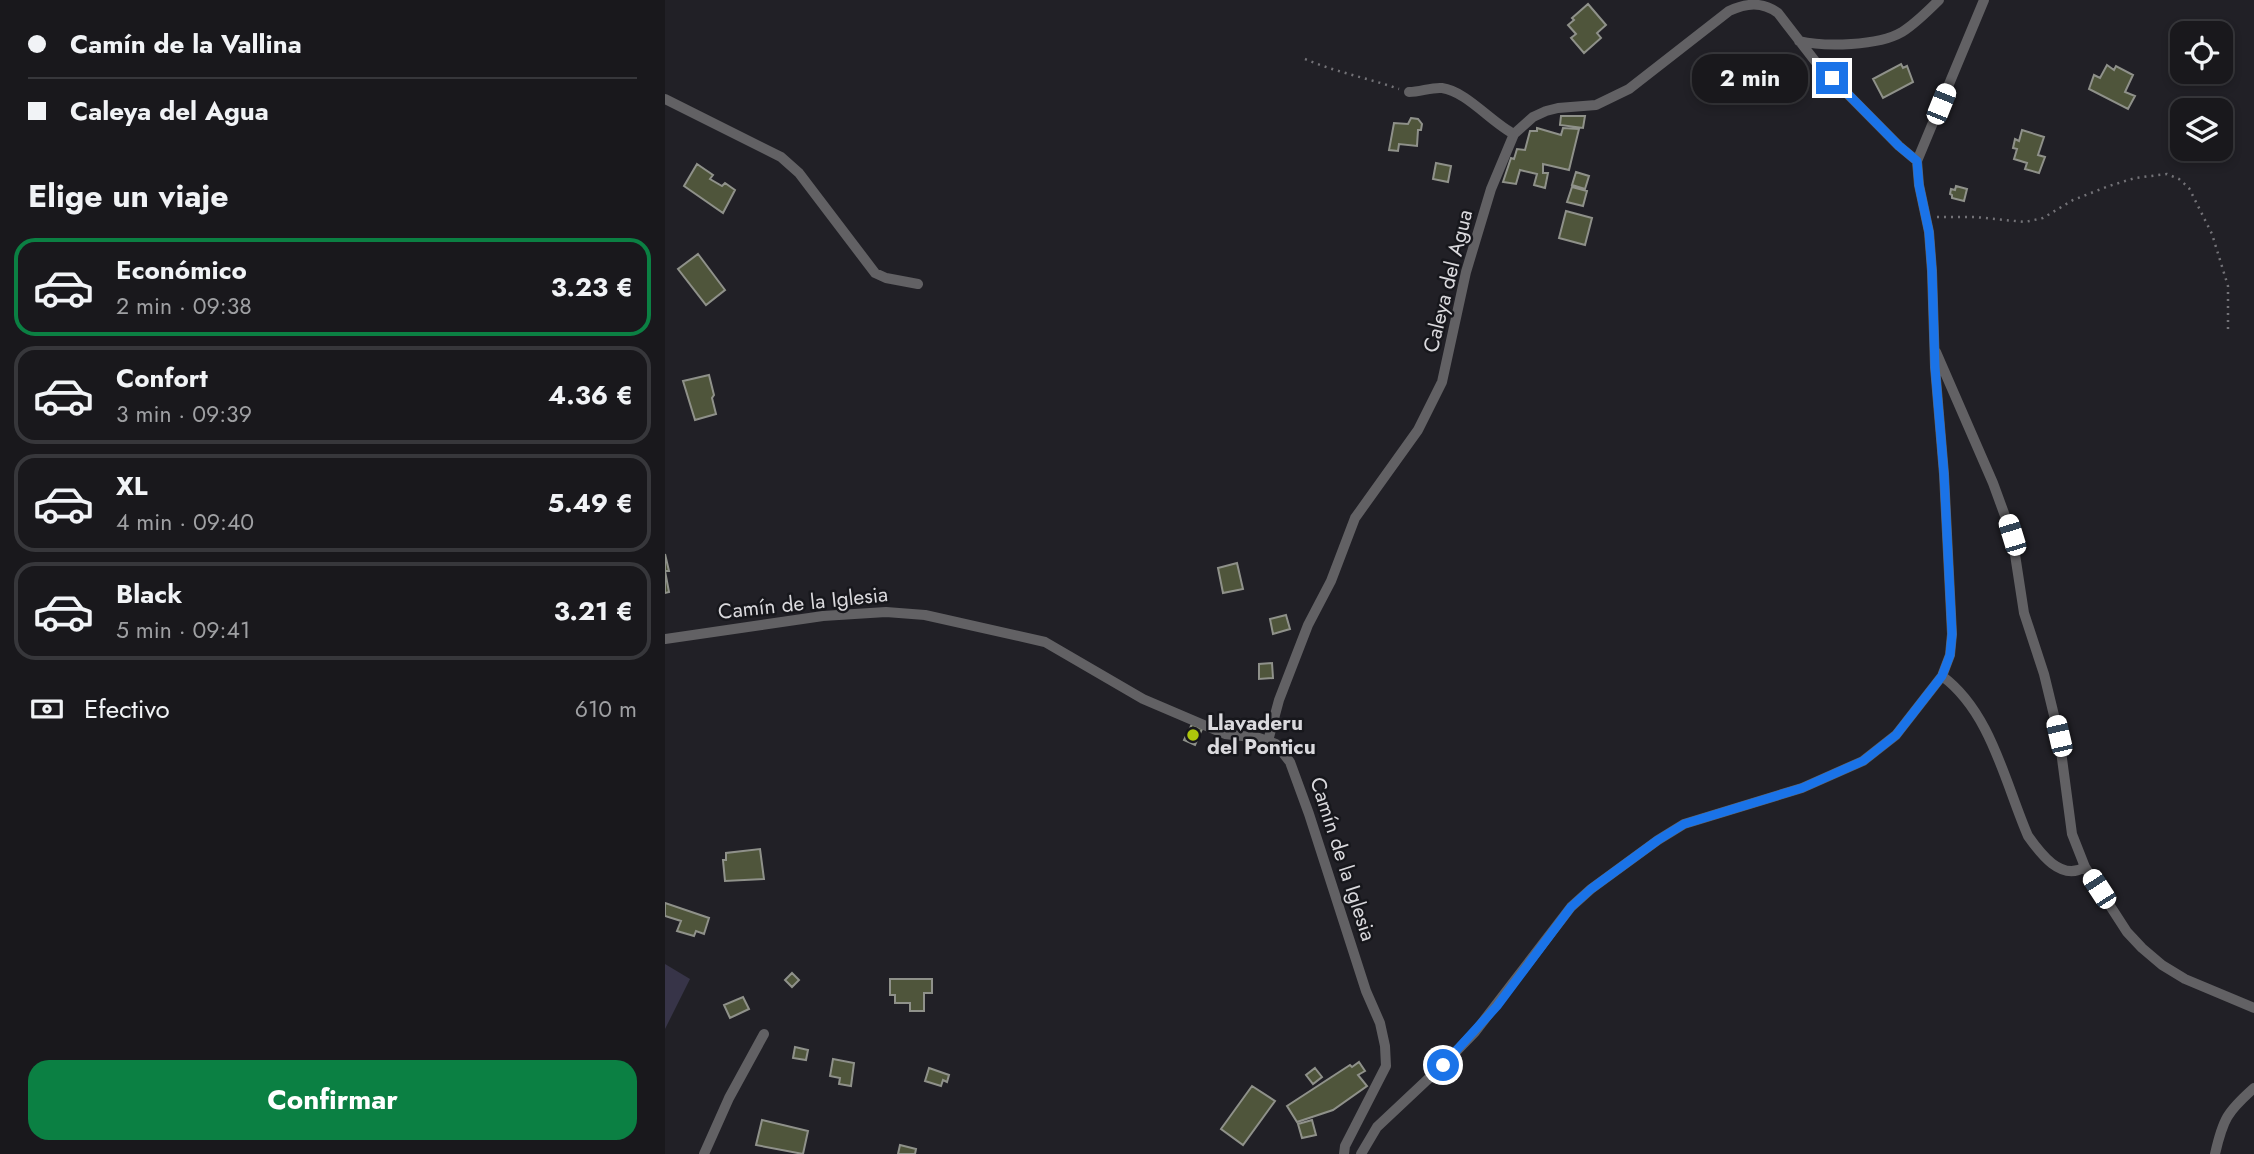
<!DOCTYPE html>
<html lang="es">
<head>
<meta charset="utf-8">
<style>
	body { margin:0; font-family:Jost,sans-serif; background:#222125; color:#f1f3f6; height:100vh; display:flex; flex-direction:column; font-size:26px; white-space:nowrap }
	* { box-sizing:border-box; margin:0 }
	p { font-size:23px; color:#9fa0a3 }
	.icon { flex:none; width:38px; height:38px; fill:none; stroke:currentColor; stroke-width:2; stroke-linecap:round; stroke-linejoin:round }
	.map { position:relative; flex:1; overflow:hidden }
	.drawer { display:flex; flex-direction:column; background:#19181c; width:665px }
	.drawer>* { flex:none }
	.top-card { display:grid; align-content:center; height:154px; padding:0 28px; background:#19181c }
	.controls { position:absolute; left:1505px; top:21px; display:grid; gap:14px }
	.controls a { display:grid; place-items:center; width:63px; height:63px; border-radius:14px; background:#19181c; box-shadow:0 4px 10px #0003,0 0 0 2px #37373b; font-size:35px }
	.end { position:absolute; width:32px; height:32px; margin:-16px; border:9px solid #1a73e8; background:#fff; box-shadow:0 0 0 4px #fff }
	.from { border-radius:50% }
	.bubble { position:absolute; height:49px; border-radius:21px; background:#19181c; box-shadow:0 4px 10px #0003,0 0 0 2px #37373b; font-size:23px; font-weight:700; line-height:49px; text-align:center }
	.car { position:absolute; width:21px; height:42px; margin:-21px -10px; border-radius:9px; box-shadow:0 0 5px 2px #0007; background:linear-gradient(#fff 24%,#345 0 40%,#fff 0 76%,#345 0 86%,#fff 0) }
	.top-card b { display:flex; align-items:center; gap:24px; height:66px; font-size:26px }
	.top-card b+b { border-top:2px solid #37373b }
	.top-card i { width:18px; height:18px; background:#f1f3f6 }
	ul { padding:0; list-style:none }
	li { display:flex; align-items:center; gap:21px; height:98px; margin:0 14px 10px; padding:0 14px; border:4px solid #37373b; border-radius:21px }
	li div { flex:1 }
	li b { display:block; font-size:26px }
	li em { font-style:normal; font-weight:700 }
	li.selected { border-color:#0b8043 }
	li>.icon { width:63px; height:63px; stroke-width:1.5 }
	h2 { padding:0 28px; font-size:32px; line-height:84px }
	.pay { display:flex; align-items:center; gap:18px; height:77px; padding:0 28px; font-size:26px }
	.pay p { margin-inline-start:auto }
	.button { display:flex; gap:14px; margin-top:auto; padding:14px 28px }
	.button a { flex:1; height:80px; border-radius:21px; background:#0b8043; color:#fff; font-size:28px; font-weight:700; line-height:80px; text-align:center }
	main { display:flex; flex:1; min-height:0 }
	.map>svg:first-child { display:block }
	.green { fill:#373448 }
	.building { fill:#4f553b; stroke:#8f918a; stroke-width:2 }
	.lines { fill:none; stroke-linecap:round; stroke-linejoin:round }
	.path { stroke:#737277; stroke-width:2.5; stroke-dasharray:2 5; stroke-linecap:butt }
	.street { stroke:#626164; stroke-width:10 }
	.route { stroke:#1a73e8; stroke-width:9 }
	.poi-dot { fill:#aec60b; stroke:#17171c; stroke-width:2.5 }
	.labels { text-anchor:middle; stroke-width:5; stroke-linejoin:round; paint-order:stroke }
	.street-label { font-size:21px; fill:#dad9dd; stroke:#17171c }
	.poi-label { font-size:21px; font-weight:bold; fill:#dad9dd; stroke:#17171c; text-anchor:start }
</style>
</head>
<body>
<main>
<section class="drawer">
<div class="top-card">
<b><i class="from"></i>Camín de la Vallina</b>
<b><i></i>Caleya del Agua</b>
</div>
<h2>Elige un viaje</h2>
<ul>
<li class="selected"><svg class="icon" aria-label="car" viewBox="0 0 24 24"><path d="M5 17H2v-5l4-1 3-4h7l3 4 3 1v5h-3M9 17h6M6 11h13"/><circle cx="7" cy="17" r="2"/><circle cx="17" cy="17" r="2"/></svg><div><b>Económico</b><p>2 min · 09:38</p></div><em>3.23 €</em></li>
<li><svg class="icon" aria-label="car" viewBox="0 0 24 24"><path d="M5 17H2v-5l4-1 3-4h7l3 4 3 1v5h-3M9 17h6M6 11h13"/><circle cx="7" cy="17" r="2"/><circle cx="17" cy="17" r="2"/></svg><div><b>Confort</b><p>3 min · 09:39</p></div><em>4.36 €</em></li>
<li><svg class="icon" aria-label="car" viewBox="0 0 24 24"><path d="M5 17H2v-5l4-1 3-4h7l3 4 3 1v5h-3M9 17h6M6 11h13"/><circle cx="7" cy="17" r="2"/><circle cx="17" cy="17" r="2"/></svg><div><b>XL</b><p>4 min · 09:40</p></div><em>5.49 €</em></li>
<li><svg class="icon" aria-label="car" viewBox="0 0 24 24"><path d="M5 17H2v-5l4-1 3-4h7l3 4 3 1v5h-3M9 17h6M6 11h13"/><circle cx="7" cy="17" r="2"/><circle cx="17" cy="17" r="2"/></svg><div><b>Black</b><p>5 min · 09:41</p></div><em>3.21 €</em></li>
</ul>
<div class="pay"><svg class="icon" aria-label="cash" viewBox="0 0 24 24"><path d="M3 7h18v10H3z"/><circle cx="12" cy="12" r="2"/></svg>Efectivo<p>610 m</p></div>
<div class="button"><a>Confirmar</a></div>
</section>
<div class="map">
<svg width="1589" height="1154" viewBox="0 0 1589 1154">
	<rect width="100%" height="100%" fill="#212026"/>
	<path class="green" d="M0 964 25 979 0 1029Z"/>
	<path class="building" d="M923 4 941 25 932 33 936 38 919 53 906 38 911 34 903 25 909 20 907 18Z
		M1236 64 1238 68 1242 66 1248 82 1218 98 1208 79Z
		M1442 65 1449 70 1451 66 1468 75 1460 92 1470 96 1463 109 1424 89 1429 75 1435 78Z
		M896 116H920L918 128 895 125Z
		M746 118 753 119 757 124 756 130H753L752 146 734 144 733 151 724 150 729 123 743 124Z
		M872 128 896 135 898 128 914 129 904 170 878 164V173H883L880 188 869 185 872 174 855 170 851 184 838 182 846 158 849 159 852 149 860 150 865 131H872Z
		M1357 130 1379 137 1373 155 1380 157 1374 173 1360 169 1362 163 1349 159 1352 149 1348 148 1350 139 1354 141Z
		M771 163 786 166 783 182 768 179Z
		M32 164 48 175 45 179 57 186 60 183 70 190 58 213 19 186Z
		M911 172 924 176 920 189 907 185Z
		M1291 186 1302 189 1299 201 1287 198V195L1285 194 1286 189 1290 190Z
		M907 187 922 191 918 206 902 202Z
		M901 211 927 218 920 245 894 238Z
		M33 254 60 290 41 305 13 269Z
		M44 375 49 395 47 398 51 414 30 420 18 381Z
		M0 554 4 571H0L4 592 0 593Z
		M572 563 578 589 558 593 553 568Z
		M621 615 625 629 608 634 605 619Z
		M607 663 608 678 594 679V664Z
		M527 724 537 729 530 745 519 740Z
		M95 849 99 879 60 881 58 860H61V853Z
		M0 903 44 918 39 934 31 931 29 936 12 931 16 921 0 916Z
		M127 973 134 980 127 987 120 980Z
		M225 979H267V993H259V1011H245V1003H230V995H225Z
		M78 997 84 1009 65 1018 59 1005Z
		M130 1047 143 1050 141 1060 128 1058Z
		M168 1059 189 1063 186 1086 174 1084 175 1078 165 1076Z
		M694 1062 700 1071 693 1075 702 1086 668 1110 632 1122 622 1106 685 1065 687 1067Z
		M264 1068 284 1075 282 1082 278 1080 276 1086 260 1081Z
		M650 1068 657 1077 648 1084 641 1075Z
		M587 1086 610 1101 578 1145 556 1129Z
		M97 1120 143 1131 138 1154 91 1145Z
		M647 1120 651 1135 637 1138 633 1124Z
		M235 1145 251 1149 250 1154H233Z"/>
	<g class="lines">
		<path class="path" d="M640 59C670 72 703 78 734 89
			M1272 217H1310L1360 222 1378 218 1408 200 1444 186 1470 178 1502 174 1514 179 1524 188 1547 234 1563 286V330"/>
		<path class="street" d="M1134 41C1160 47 1213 46 1237 32 1250 24 1263 11 1274 0
			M744 92C755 92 767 87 777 88 801 91 827 123 849 134
			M0 99 116 157 134 173 210 273 221 278 253 284
			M1271 352 1328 483 1347 535 1359 613 1379 674 1394 736 1407 834 1420 867 1462 932 1477 948 1497 965 1520 979 1589 1008
			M0 639 158 616 221 612 260 615 380 642 478 699 560 734 594 738 611 744 625 762 644 814 701 991 715 1023 720 1046 721 1066 680 1146 679 1154
			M1277 676C1326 712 1340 783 1363 836 1375 853 1396 882 1420 867
			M603 741 614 700 643 625 666 581 690 518 753 430 777 382 801 272 826 189 849 134 868 117 881 111 893 108 931 105 964 89 1064 11C1081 3 1097 1 1113 13L1150 61 1234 146 1252 161
			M39 1154 64 1098 99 1034
			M696 1154 712 1127 778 1065 810 1032 906 907 926 889 993 840 1019 824 1137 788 1198 761 1231 735 1277 676 1285 655 1287 634 1279 474 1270 367 1267 271 1264 232 1254 185 1252 161 1319 0
			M1550 1154C1558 1119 1562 1112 1589 1088"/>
	</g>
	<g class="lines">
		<path class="route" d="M778 1065 832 1006 906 907 926 889 993 840 1019 824 1137 788 1198 761 1231 735 1277 676 1285 655 1287 634 1279 474 1270 367 1267 271 1264 232 1254 185 1252 161 1234 146 1167 78"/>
	</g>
	<circle class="poi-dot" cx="528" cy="735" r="7"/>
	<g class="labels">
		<g class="street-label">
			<text transform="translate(783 281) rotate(-76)" y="7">Caleya del Agua</text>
			<text transform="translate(138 603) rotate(-6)" y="7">Camín de la Iglesia</text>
			<text transform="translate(678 859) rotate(72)" y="7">Camín de la Iglesia</text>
		</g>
		<g class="poi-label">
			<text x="542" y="730">Llavaderu<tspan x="542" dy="24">del Ponticu</tspan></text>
		</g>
	</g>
</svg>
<div class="controls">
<a><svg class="icon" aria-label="locate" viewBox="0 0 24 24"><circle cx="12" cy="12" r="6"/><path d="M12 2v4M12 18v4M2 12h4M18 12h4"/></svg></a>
<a><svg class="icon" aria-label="layers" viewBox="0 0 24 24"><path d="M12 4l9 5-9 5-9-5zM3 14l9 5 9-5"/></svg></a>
</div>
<i class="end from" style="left:778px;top:1065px"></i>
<i class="end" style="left:1167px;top:78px"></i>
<div class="bubble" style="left:1027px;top:54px;width:116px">2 min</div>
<i class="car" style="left:1276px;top:104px;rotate:22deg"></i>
<i class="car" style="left:1347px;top:535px;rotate:343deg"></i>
<i class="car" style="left:1394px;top:736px;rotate:347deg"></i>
<i class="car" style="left:1434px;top:889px;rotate:327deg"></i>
</div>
</main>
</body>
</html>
